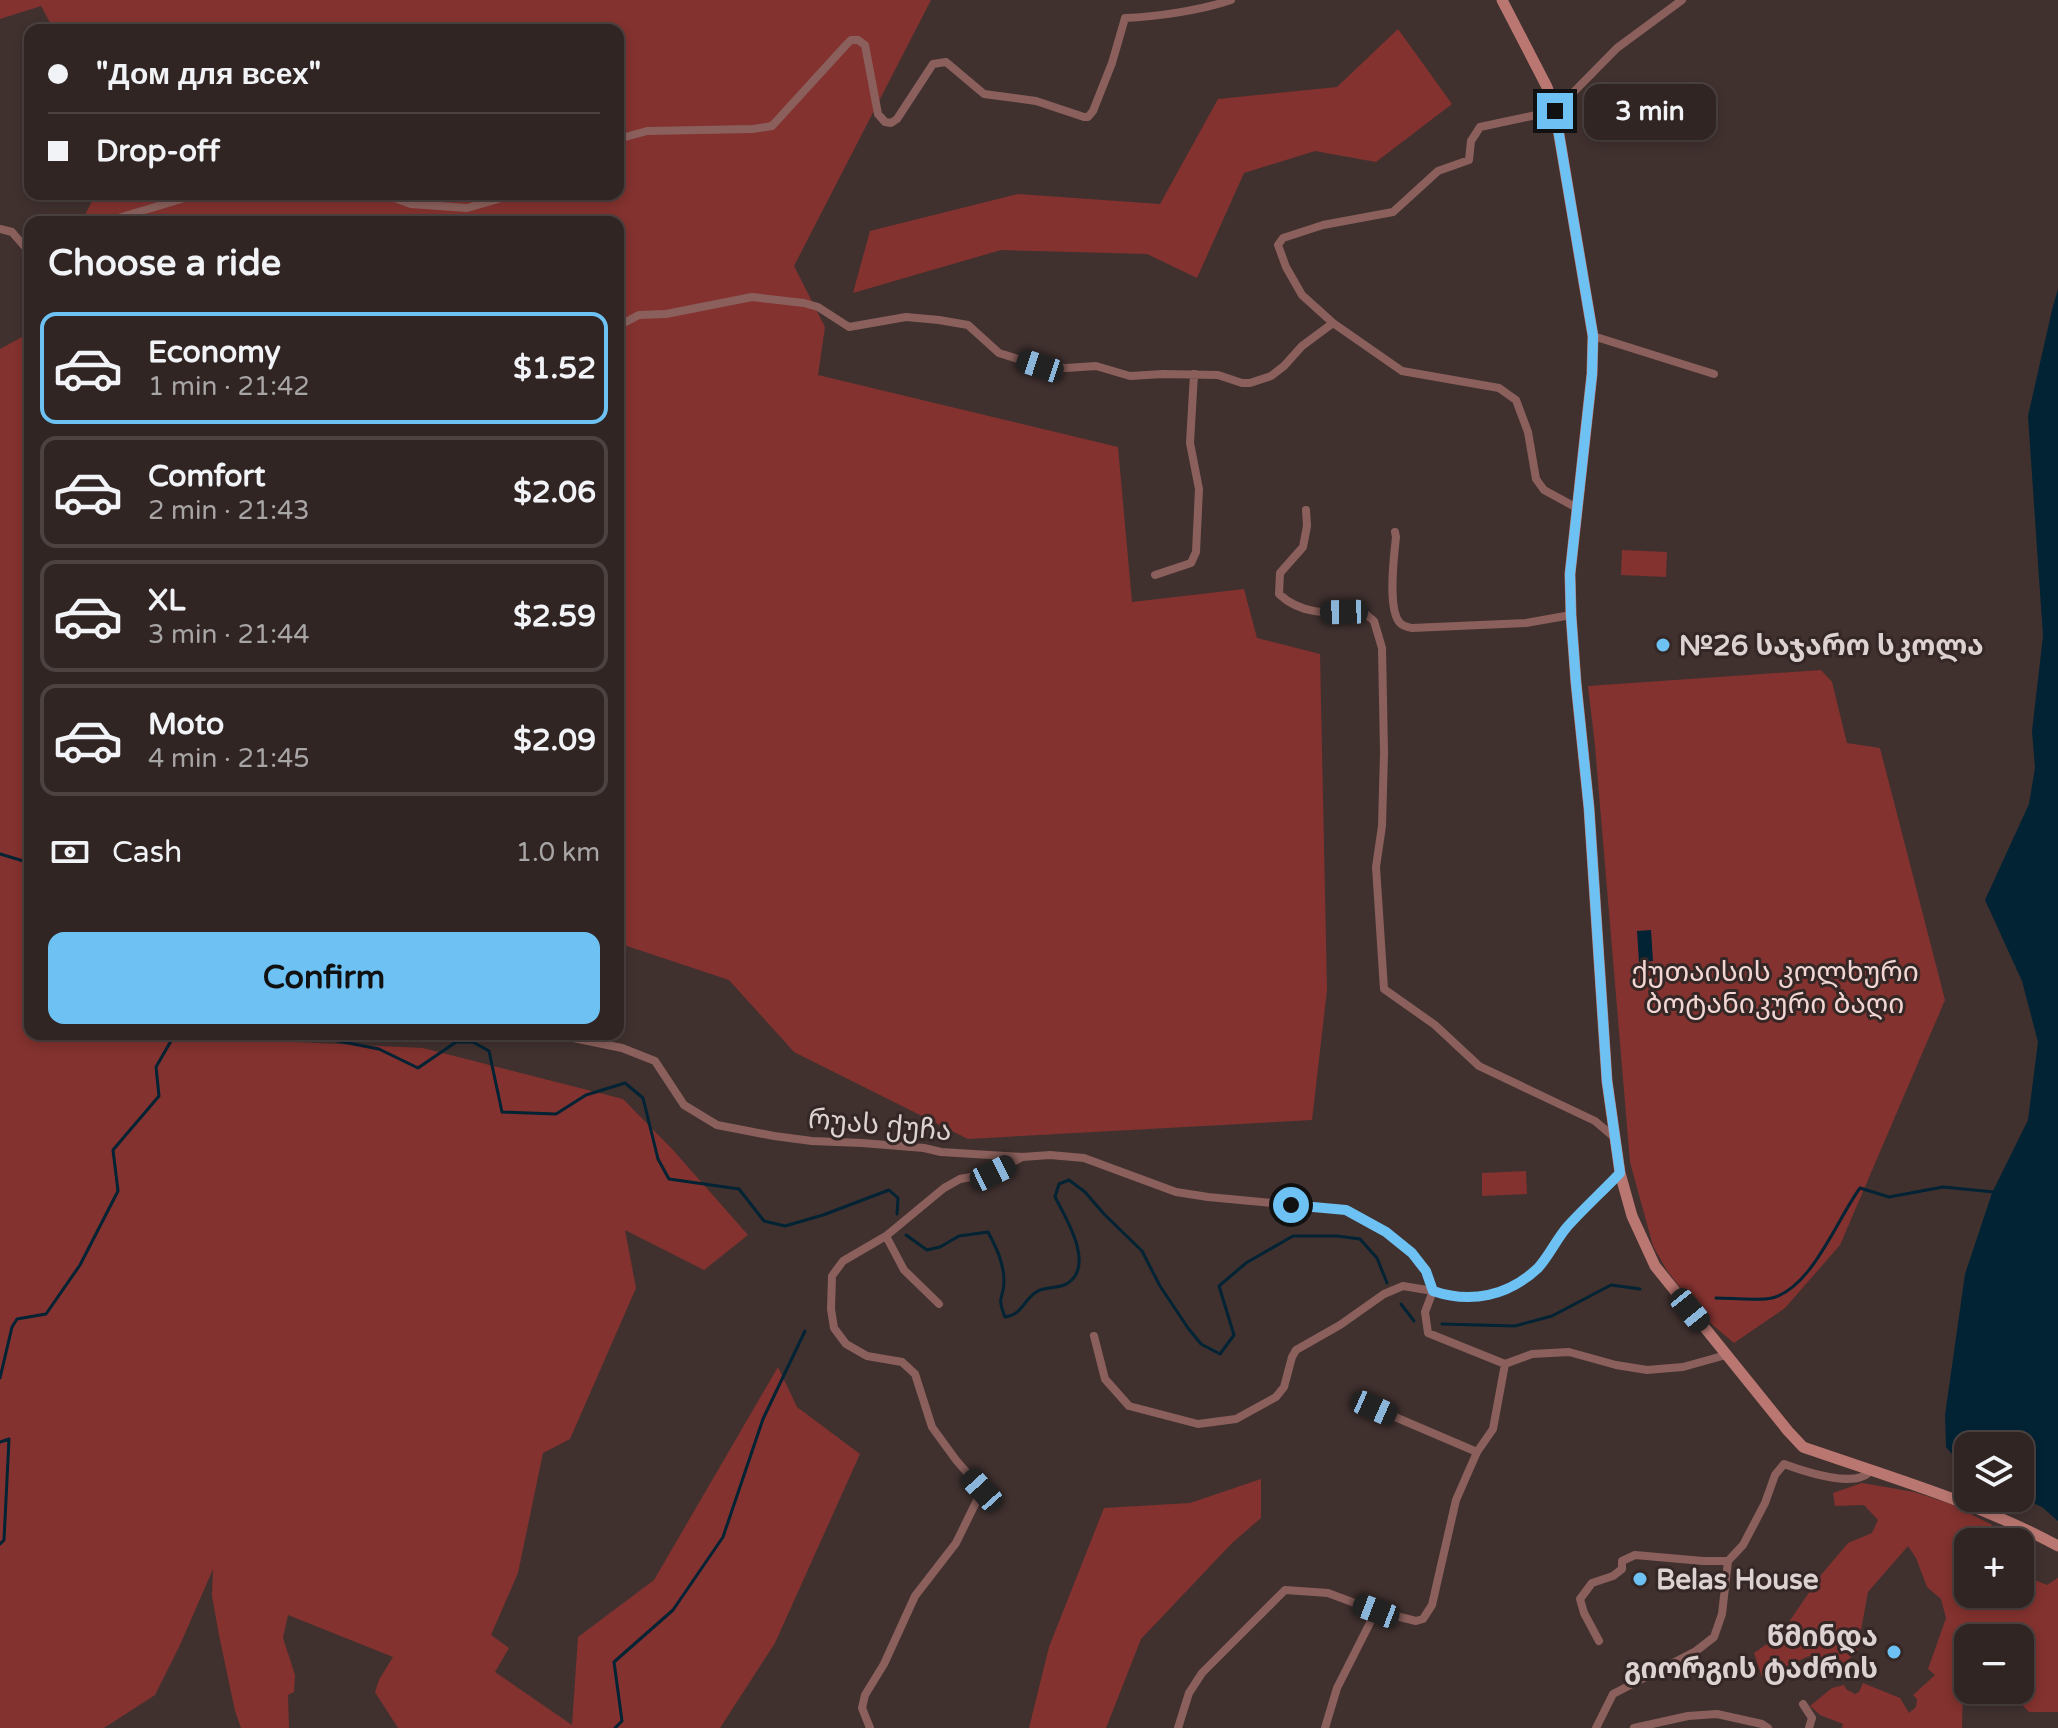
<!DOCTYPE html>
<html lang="en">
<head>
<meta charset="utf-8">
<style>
	body { margin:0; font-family:"Varela Round","Noto Sans Georgian",sans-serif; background:#3c3130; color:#f1f3f6; height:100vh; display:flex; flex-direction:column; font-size:30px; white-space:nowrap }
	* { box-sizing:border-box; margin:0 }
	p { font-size:26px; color:#a8a5a6 }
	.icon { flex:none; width:44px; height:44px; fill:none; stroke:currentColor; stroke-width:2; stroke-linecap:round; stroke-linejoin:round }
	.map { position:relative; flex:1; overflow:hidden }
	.drawer { position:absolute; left:24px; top:216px; width:600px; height:824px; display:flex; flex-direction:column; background:#302523; border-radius:16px; box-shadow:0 4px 12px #0003,0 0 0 2px #4b4241 }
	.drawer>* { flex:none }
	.banner { position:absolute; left:24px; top:24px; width:600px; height:176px; border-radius:16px; box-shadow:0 4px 12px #0003,0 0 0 2px #4b4241; display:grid; align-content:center; height:176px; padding:0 24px; background:#302523 }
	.fabs { position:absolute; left:1954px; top:1432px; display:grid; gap:16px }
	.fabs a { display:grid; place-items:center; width:80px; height:80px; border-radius:16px; background:#302523; box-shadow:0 4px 12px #0003,0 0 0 2px #4b4241; font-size:40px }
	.end { position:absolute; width:36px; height:36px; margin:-18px; border:10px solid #6dc2f3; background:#111; box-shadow:0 0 0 4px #111 }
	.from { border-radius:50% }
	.bubble { position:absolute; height:56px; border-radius:16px; background:#302523; box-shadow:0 4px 12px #0003,0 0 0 2px #4b4241; font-size:26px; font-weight:700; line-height:56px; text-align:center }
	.car { position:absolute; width:24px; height:48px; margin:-24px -12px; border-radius:10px; box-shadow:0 0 6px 2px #0007; background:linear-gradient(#222 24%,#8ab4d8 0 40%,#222 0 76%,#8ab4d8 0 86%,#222 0) }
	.banner b { display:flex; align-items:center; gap:28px; height:76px; font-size:30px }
	.banner b+b { border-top:2px solid #4b4241 }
	.banner i { width:20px; height:20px; background:#f1f3f6 }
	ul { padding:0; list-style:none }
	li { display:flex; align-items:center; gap:24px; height:112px; margin:0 16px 12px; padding:0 8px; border:4px solid #4b4241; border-radius:16px }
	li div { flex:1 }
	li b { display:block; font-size:30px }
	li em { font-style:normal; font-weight:700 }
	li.active { border-color:#6dc2f3 }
	li>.icon { width:72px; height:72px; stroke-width:1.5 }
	h2 { padding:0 24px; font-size:36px; line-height:96px }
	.pay { display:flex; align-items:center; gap:20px; height:88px; padding:0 24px; font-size:30px }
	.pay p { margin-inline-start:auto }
	.cta { display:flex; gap:16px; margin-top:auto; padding:16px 24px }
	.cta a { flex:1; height:92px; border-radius:16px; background:#6dc2f3; color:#111; font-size:32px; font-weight:700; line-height:92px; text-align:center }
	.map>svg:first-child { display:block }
	.green { fill:#83322f }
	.water { fill:#012334 }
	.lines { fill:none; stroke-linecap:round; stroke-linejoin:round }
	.stream { stroke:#012334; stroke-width:3 }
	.minor { stroke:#8b605c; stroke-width:8 }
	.secondary { stroke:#ba7771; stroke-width:11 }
	.route { stroke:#6dc2f3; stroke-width:10 }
	.poi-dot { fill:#6dc2f3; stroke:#352725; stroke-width:3 }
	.labels { text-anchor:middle; stroke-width:6; stroke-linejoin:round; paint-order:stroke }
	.poi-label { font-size:28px; font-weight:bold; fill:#dcd2d1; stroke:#352725; text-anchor:start }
	.park-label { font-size:28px; fill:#f1d6d3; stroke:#352725 }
	.street-label { font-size:28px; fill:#dcd2d1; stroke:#352725 }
</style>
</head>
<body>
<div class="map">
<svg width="2058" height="1728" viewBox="0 0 2058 1728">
	<rect width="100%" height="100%" fill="#40312f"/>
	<path class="green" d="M0 0H931L794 266 825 327 818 375 1118 447 1132 602 1244 589 1257 638 1320 654 1327 990 1312 1120 968 1139 794 1052 729 980 618 943V222H81L96 194H618V30H54L41 6 0 19Z
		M1398 29 1452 104 1376 162 1315 151 1244 173 1197 278 1147 254 1001 250 853 293 870 231 1018 194 1160 204 1218 99 1337 87Z
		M30 321V1034H213L215 1038 423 1048 623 1099 673 1150 748 1235 704 1270 625 1230 636 1288 570 1439 543 1453 518 1573 491 1635 509 1648 495 1672 572 1725 578 1637 654 1580 778 1367 797 1407 860 1454 775 1643 720 1728H398L375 1692 379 1680 393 1657 288 1615 283 1638 295 1675 294 1692 288 1695 289 1728H241L235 1711 219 1635 212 1596 213 1569 180 1645 155 1695 104 1728H0V349L22 337Z
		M1622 550 1667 552 1666 577 1621 575Z
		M1821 670 1832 682 1847 743 1880 748 1945 1000 1840 1245 1785 1308 1734 1343 1701 1315 1666 1269 1653 1246 1630 1162 1595 746 1588 686Z
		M1526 1171 1527 1194 1482 1196V1173Z
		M1261 1479V1518L1232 1543 1141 1639 1106 1728H1029L1049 1647 1104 1508 1190 1503Z
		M1862 1483 1914 1492 1951 1504 1992 1525 1996 1542H1968V1594H2020V1574L2047 1585 2058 1578V1712H2029L2008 1690H2020V1638H1968V1685H1963L1962 1728H1842L1843 1724 1820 1715 1810 1706 1832 1688 1844 1685 1846 1689 1855 1694 1859 1692 1863 1683 1900 1698 1909 1713 1916 1707 1917 1699 1913 1695 1935 1675 1928 1669 1946 1618 1941 1599 1927 1587 1916 1558 1908 1546 1868 1592 1857 1652 1832 1674 1809 1656 1762 1677 1754 1653 1780 1635 1821 1575 1848 1543 1872 1533 1878 1520 1864 1505 1835 1506 1833 1493Z"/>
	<path class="water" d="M2058 289V1521L2042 1507 2020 1497V1446H1968V1473L1946 1447 1945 1415 1965 1274 1992 1193 2028 1120 2038 1042 2022 981 1985 900 2029 804 2035 768 2032 731 2043 636 2028 416 2052 310Z
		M1651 930 1653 961 1639 962 1637 931Z"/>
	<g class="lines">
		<path class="stream" d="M0 854 30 863
			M286 1034 288 1037 323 1038 379 1049 418 1068 456 1042H473L489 1051 502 1112 556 1114 586 1095 625 1083 643 1098 658 1159 669 1179 739 1189 764 1221 785 1226 823 1215 889 1190 898 1198 897 1214
			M906 1235 927 1250 940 1247 959 1236 988 1232C996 1247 1004 1263 1004 1281 1004 1300 996 1294 1005 1317 1024 1314 1023 1299 1038 1291 1047 1286 1060 1289 1068 1283 1095 1265 1066 1218 1055 1197L1059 1184 1069 1180 1085 1192 1104 1214 1142 1251 1160 1286 1188 1328 1201 1344 1220 1354 1234 1335 1219 1286 1246 1263 1293 1236H1337L1360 1239 1377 1258 1387 1283
			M1716 1298C1731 1298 1759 1301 1772 1298 1812 1288 1837 1219 1860 1188L1889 1197 1943 1187 1994 1192
			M1401 1304 1414 1321
			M1442 1324 1515 1326 1552 1316 1611 1285 1640 1289
			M0 1378 12 1327 17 1319 46 1314 80 1265 118 1191 113 1150 159 1096 156 1067 175 1034
			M0 1442 9 1439 4 1540 0 1544
			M615 1728 622 1721 614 1662 673 1610 723 1537 763 1419 805 1331"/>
		<path class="minor" d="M618 139 647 131 753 129 772 126 846 45 851 40H858L865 45 878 114 885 122 891 123 897 119 933 64 946 62 984 94 1036 101 1084 117H1088L1093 111 1112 63 1125 18C1156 17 1202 10 1231 0
			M384 194 411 204 467 208 516 194
			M105 222 188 197 194 194
			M0 229 12 232 25 247 30 249
			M1333 323 1302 295 1286 267 1278 245 1283 238 1323 225 1393 212 1438 171 1469 160 1471 141 1480 127 1555 111 1617 48 1682 0
			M618 326 639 315 666 314 752 297 804 303 818 307 849 327 906 317 939 320 968 325 999 353 1040 366 1066 368 1096 366 1130 376 1163 374 1218 375 1242 383H1250L1271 376 1284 366 1302 346 1333 323 1402 371 1499 388 1516 400 1528 432 1536 479 1544 490 1577 508
			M1593 336 1714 374
			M1306 510 1307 526 1303 547 1280 573 1279 594C1302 616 1332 613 1363 612L1374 621 1382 648 1384 753 1382 826 1376 867 1384 989 1435 1025 1479 1066 1595 1121 1615 1138
			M1395 532 1396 537C1394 556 1387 609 1400 623 1404 627 1407 627 1412 628L1526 623 1571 615
			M1155 575 1191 563 1196 552 1199 489 1190 443 1194 374
			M554 1034 622 1048 655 1061 684 1105 717 1125 774 1136 812 1141 862 1143 924 1148 941 1152 1022 1157 1050 1155 1084 1158 1176 1192 1208 1197 1346 1210 1386 1232 1412 1253 1426 1271 1433 1291 1403 1286 1384 1294 1340 1325 1296 1350 1292 1357 1284 1387 1276 1397 1236 1419 1198 1424 1129 1406 1105 1379 1094 1336
			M1620 1173C1603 1191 1584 1208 1567 1227 1556 1239 1549 1256 1538 1268 1508 1296 1471 1304 1433 1291L1425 1312 1428 1333 1505 1364 1532 1354 1569 1352 1616 1365 1647 1370 1683 1367 1726 1355
			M886 1236 904 1270 939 1304
			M1374 1408 1477 1452
			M1599 1641 1584 1613 1580 1599 1592 1583 1613 1576 1622 1569V1561L1635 1555 1703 1561H1728
			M1803 1704 1812 1718 1809 1728
			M870 1728 862 1708 865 1695 884 1664 915 1596 956 1543 982 1490 956 1460 932 1427 915 1374 902 1362 867 1356 846 1344 834 1328 831 1309 832 1276 843 1261 886 1236 944 1188 960 1179 993 1173 1022 1157
			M1178 1728 1189 1693 1202 1673 1285 1590 1328 1593 1376 1611 1416 1621 1423 1619 1432 1605 1456 1500 1477 1452 1493 1429 1505 1364
			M1325 1728 1337 1688 1376 1611
			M1596 1728 1613 1694 1696 1651 1714 1637 1722 1614 1728 1561 1743 1545 1765 1503 1775 1475 1784 1464C1803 1471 1856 1489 1870 1471
			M1634 1728 1688 1716 1717 1714 1762 1724 1768 1728"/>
		<path class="secondary" d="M1502 0 1547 87 1555 111 1593 336 1592 374 1570 574 1571 615 1576 683 1589 808 1607 1081 1620 1173 1632 1216 1655 1266 1788 1431 1803 1447C1889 1477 1977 1502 2058 1546"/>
	</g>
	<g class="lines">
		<path class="route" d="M1291 1205 1346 1210 1386 1232 1412 1253 1426 1271 1433 1291C1471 1304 1508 1296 1538 1268 1549 1256 1556 1240 1567 1227 1584 1208 1603 1191 1620 1173L1607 1081 1589 808 1576 683 1571 615 1570 574 1592 374 1593 336 1555 111"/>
	</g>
	<g class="poi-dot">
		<circle cx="1663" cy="645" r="8"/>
		<circle cx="1640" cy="1579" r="8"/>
		<circle cx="1894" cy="1652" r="8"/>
	</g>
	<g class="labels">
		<g class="poi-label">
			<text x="1679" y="655">№26 საჯარო სკოლა</text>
			<text x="1656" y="1589">Belas House</text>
			<text x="1878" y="1646" text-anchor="end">წმინდა<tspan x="1878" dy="32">გიორგის ტაძრის</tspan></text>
		</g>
		<g class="park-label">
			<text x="1775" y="981">ქუთაისის კოლხური<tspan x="1775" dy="32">ბოტანიკური ბაღი</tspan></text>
		</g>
		<g class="street-label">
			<text transform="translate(880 1124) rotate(5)" y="10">რუას ქუჩა</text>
		</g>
	</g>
</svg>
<div class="fabs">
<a><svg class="icon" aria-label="layers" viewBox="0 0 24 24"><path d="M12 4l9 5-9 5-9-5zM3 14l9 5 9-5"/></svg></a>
<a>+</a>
<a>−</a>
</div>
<i class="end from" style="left:1291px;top:1205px"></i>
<i class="end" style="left:1555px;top:111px"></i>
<div class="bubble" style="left:1584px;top:84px;width:132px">3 min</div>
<i class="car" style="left:1040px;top:366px;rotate:288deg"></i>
<i class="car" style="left:1344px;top:612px;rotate:269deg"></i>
<i class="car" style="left:993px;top:1173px;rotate:64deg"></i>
<i class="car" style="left:1690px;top:1310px;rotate:141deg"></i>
<i class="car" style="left:1374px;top:1408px;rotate:114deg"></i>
<i class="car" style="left:982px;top:1490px;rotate:318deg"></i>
<i class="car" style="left:1376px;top:1611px;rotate:291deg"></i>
<div class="banner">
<b><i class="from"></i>&quot;Дом для всех&quot;</b>
<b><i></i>Drop-off</b>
</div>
<section class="drawer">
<h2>Choose a ride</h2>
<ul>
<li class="active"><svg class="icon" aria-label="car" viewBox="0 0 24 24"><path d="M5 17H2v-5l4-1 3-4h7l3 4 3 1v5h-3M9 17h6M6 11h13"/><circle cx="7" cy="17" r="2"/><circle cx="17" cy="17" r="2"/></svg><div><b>Economy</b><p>1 min · 21:42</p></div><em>$1.52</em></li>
<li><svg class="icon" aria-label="car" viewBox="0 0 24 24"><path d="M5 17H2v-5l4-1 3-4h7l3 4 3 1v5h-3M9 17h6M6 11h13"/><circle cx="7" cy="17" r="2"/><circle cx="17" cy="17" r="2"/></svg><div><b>Comfort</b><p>2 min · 21:43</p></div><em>$2.06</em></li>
<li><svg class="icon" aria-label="car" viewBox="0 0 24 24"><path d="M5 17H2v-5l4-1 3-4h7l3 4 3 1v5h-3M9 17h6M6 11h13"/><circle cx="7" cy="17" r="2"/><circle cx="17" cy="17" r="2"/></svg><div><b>XL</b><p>3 min · 21:44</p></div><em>$2.59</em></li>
<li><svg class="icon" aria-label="car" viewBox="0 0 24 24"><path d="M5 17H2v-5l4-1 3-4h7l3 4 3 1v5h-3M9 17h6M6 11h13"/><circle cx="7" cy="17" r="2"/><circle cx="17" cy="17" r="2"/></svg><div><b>Moto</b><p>4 min · 21:45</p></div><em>$2.09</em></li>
</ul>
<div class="pay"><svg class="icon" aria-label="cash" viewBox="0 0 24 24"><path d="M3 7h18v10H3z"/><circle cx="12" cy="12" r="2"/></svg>Cash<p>1.0 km</p></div>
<div class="cta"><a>Confirm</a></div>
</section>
</div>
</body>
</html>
